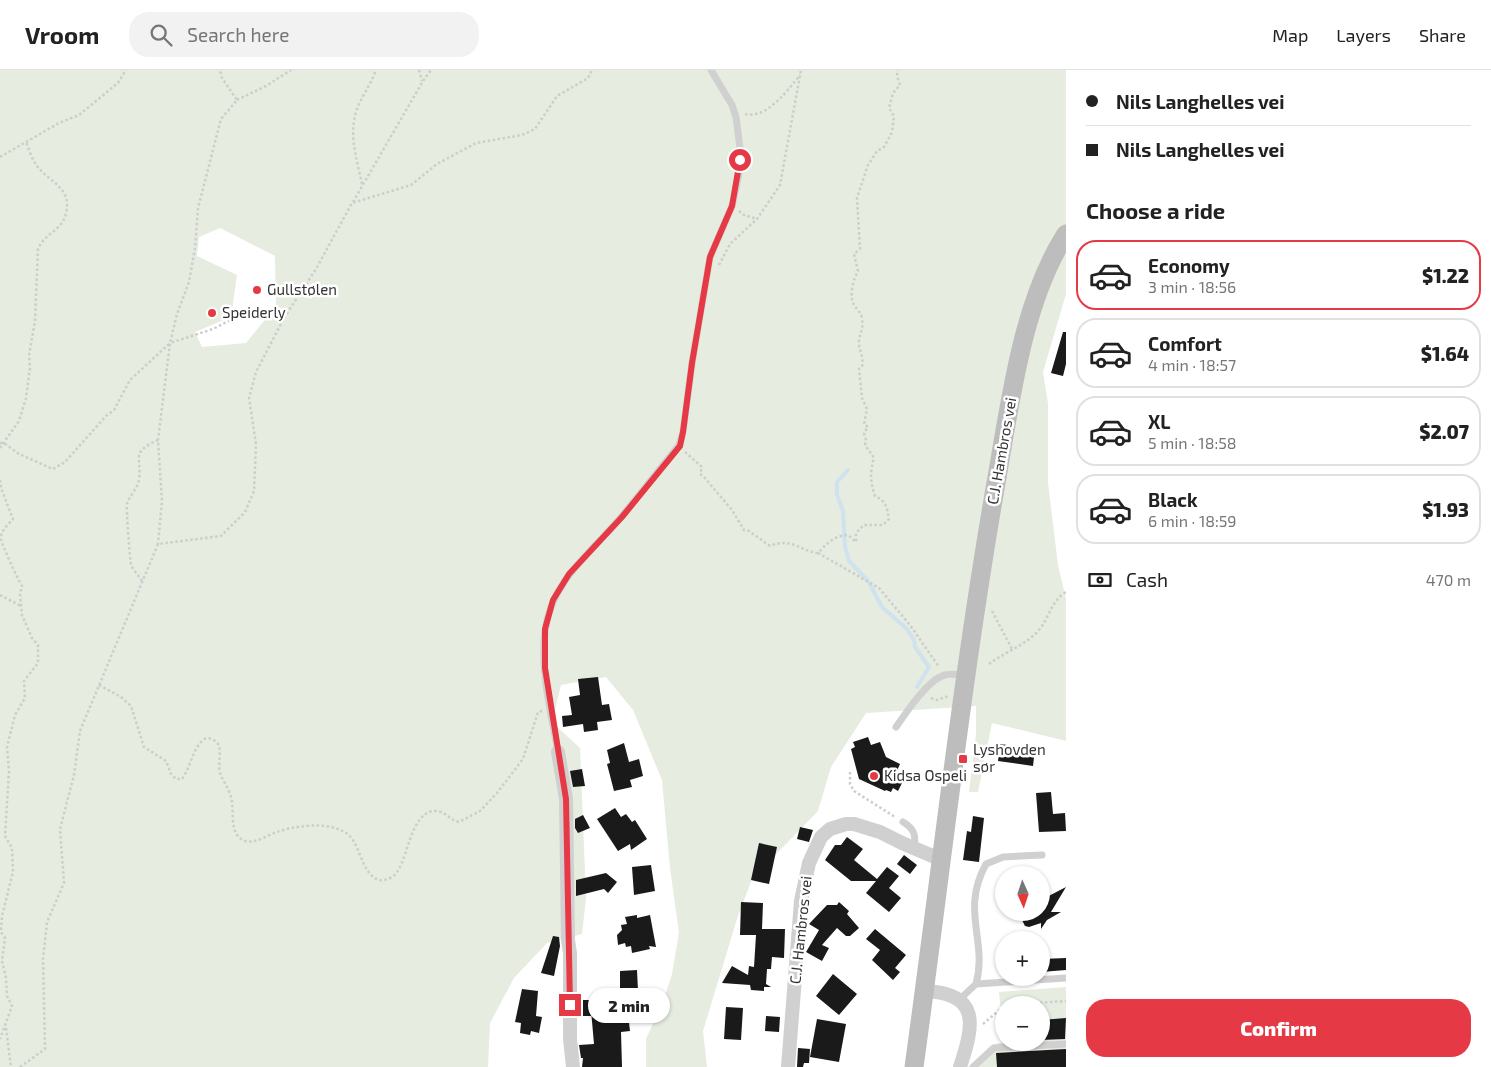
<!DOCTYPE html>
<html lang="en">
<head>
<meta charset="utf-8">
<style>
	body { margin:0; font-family:"Exo 2",sans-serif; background:#f2f2f2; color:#222; height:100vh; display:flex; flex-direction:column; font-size:19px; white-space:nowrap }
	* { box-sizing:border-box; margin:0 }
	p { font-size:16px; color:#767676 }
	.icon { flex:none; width:28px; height:28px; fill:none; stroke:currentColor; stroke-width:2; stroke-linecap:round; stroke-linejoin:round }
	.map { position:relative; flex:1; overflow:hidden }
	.drawer { display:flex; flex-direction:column; background:#fff; width:425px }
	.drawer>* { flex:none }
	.banner { display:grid; align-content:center; height:110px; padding:0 20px; background:#fff }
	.needle { width:32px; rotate:177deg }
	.fabs { position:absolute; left:995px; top:796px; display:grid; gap:10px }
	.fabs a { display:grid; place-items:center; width:55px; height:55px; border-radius:50%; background:#fff; box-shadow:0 1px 4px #0004; font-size:25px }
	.end { position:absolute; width:22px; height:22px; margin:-11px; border:6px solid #e63946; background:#fff; box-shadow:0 0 0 2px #fff }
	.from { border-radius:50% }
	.bubble { position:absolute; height:35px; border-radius:18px; background:#fff; box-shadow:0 1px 4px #0004; font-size:16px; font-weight:800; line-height:35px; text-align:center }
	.banner b { display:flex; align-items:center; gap:18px; height:48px; font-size:19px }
	.banner b+b { border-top:1px solid #e0e0e0 }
	.banner i { width:12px; height:12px; background:#222 }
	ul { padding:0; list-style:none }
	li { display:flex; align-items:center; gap:15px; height:70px; margin:0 10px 8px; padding:0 10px; border:2px solid #e0e0e0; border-radius:20px }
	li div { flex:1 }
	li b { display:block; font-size:19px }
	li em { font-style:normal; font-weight:800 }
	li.current { border-color:#e63946 }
	li>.icon { width:45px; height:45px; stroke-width:1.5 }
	h2 { padding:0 20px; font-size:22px; line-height:60px }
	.pay { display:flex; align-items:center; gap:12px; height:55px; padding:0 20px; font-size:19px }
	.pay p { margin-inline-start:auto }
	.action { display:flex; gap:10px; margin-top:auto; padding:10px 20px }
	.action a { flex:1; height:58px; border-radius:20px; background:#e63946; color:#fff; font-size:20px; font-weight:800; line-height:58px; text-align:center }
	header { display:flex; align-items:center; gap:30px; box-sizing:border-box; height:70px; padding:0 25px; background:#fff; border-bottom:1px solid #e0e0e0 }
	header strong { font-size:24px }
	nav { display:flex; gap:28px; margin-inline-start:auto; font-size:18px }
	.search { width:350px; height:45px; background:#f2f2f2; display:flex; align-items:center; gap:12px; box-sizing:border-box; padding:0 18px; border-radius:20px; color:#767676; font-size:19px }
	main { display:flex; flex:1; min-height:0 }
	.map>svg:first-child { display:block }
	.green { fill:#e6ecdf; fill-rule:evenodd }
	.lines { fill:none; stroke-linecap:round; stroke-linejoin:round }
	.stream { stroke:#cfe2ee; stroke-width:4 }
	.building { fill:#1a1a1a }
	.path { stroke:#cdcdcd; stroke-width:2.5; stroke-dasharray:2.5 2.5; stroke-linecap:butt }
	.lane { stroke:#d0d0d0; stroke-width:7 }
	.street { stroke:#d0d0d0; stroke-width:14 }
	.secondary { stroke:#bdbdbd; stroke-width:19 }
	.route { stroke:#e63946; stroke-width:6 }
	.poi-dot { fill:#e63946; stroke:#fff; stroke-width:2 }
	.labels { text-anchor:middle; stroke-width:5; stroke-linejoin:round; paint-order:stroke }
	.poi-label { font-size:15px; fill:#333; stroke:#fff; text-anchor:start }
	.street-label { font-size:15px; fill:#333; stroke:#fff }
</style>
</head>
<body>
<header>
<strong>Vroom</strong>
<div class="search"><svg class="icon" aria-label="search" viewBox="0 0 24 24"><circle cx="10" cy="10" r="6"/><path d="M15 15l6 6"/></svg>Search here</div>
<nav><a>Map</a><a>Layers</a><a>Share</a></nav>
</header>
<main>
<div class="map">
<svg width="1066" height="997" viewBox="0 0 1066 997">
	<rect width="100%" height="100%" fill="#fff"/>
	<path class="green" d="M0 0H1066V224L1043 302 1048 334V413L1058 495 1066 529V671L992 653 978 722H969L976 664V636L866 643 831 697 818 741 752 809 737 849 703 961 707 997H646V969L663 932 672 904 679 863 670 798 662 710 633 640 606 607 561 615 552 652 580 678 586 828 582 864 547 873 514 908 490 953 488 997H0ZM220 158 275 186 276 236 246 273 202 277 195 262 231 247 237 205 197 186 199 167Z
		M1066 917V997H968L991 975 1004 972H1041V935H1004V970L999 922Z"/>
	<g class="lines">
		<path class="stream" d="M848 400 837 412V425L843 441 845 476 849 491 868 511 882 537 907 559 914 570 915 577 929 597 917 617"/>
	</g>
	<path class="building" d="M1063 262H1066V294L1063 306 1051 303Z
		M598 607 602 635 609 634 612 650 597 652 598 660 584 662 583 654 563 657 562 646 572 645 569 627 580 625 578 609Z
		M868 667 871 675 880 672 886 687 900 694 896 703 903 706 901 710 903 711 898 721 893 718 891 722 886 720 885 721 859 709 851 679 855 677 853 672Z
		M624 673 629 692 639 689 643 706 630 710 632 717 614 721 607 694 610 693 607 680Z
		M1000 674 1035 679 1033 696 998 691Z
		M582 699 585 716 573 717 570 701Z
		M1051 722 1053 744 1065 743 1066 761 1039 762 1036 723Z
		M615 738 621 747 626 744 632 752 635 750 647 769 631 780 630 774 618 781 597 749Z
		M583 745 590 758 578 763 575 758V749Z
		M973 746 984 748 979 792 963 790 967 761 971 762Z
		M800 757 813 760 809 772 797 769Z
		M847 767 863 779 854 790 877 809 887 797 899 806 889 818 901 828 889 842 866 823 876 811H851L825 790 835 775H841Z
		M759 773 777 777 769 814 751 810Z
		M904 785 917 795 910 804 897 794Z
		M651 795 655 821 634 825 632 797Z
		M606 803 617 812 608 823 604 819 576 826V810Z
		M1066 817 1051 842H1061L1047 850 1041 859V853L1029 857 1025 856 1018 842H1041V830Z
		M741 832 763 833 762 859H785L784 888 772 887 771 899H767L766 914 771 917H764V921L751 920 750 915 722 913 732 896 748 905 749 896 754 897 756 865H740Z
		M839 832 849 841 847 844 859 858 850 866H846L837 858 822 875 829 878 822 891 806 882 819 860 809 854 827 835H837Z
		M637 845V848L650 845 656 877 649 876 650 879 632 883 631 876 626 877 625 873 618 875 617 865 622 860 621 855 627 854 625 847Z
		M875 859 906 885 895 898 900 902 893 910 872 890 880 880 866 869Z
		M553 866 559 867 560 876 554 906 541 903Z
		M1066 888V900L1041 902V889Z
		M637 900 638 921 620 922V901Z
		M833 904 857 924 839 945 816 926Z
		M522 919 538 921 536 946 542 947 539 963 531 961 530 965 520 963 521 953 515 952Z
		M579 930H590L591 946H579Z
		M616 937 617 943 626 942 628 944 630 961 621 962 622 997H582L583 988H581L579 975 594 974 591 940Z
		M726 937 743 938 741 970 724 969Z
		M766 946 780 947 779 962 765 961Z
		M1066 948 1065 969 1041 970V950Z
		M817 949 846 954 839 992 810 987Z
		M798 978 810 979 809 993H804L803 997H797Z
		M1066 979V997H997L996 983Z"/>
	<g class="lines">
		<path class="path" d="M419 0 422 11
			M237 30 266 16 291 0
			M745 44C767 49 787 21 800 5
			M0 87 59 53 79 45 118 13 126 0
			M362 114C357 90 348 63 357 39 362 26 371 14 376 0
			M353 132 423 11 431 0
			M739 141 744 145 757 149
			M719 195 730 174 757 149 780 115 801 0
			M284 248 316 199 352 133 411 115 437 94 476 73 522 65 535 59 557 26 588 8 592 0
			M0 373H4L19 384 53 399 65 392 106 346 114 340 130 310 170 273 177 244 189 212 195 178 198 138 221 49 237 30 222 8 220 0
			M0 378 19 351 26 328 30 298 29 285 35 251 38 179C44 164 60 161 65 147 75 116 46 112 35 93 31 87 29 79 26 72
			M685 382 702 397 700 404 704 407 732 440 744 460 749 461 770 476C792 467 800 481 818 483 826 474 835 465 848 465L856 472V463L864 455H883L889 449C887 437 886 431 875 426 870 412 870 402 874 388L865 375 866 370 864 363 868 357 864 354 867 339 862 328 859 299 862 297C864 288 860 283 859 274 858 266 864 261 862 248 860 241 857 240 854 235 849 227 853 209 858 201L854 184 860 179 857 128 868 95 877 81 884 77 892 62 894 46 889 38 893 23 900 15 897 6 898 0
			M0 410 1 418 13 449C9 454 0 461 1 469 2 475 18 510 22 516L20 524 22 545 32 568 38 575V593L24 611 25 628 15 645 7 677 9 701 5 766 12 778 13 802 2 846 1 862 5 868 2 891 6 908 7 926 12 936 0 969
			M818 483 879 518 910 555 939 597
			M142 511C139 506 134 501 131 495 130 491 126 438 127 434 130 425 137 419 139 410 142 386 130 383 158 370
			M0 525 21 536
			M992 541 1012 579
			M989 594C1005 582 1026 575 1039 560 1049 548 1051 531 1066 522
			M99 615 121 627 131 636 144 677 166 691 171 704 176 709H182C190 698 192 682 201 672 206 665 216 669 219 676 221 684 218 694 220 703 223 711 229 719 231 727 235 741 228 765 245 771 256 774 267 765 277 762 294 756 324 752 340 760 346 762 351 766 354 772 362 785 368 821 392 807 409 797 408 739 437 741 446 742 450 750 459 752L480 741 497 723 523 689 538 642 542 641
			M931 628 937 630 949 626
			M850 702V714L854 721 895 747
			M1005 935 1066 931
			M983 954 1004 936
			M6 958 11 997
			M20 997 45 979 43 889 47 852 64 813 60 759 74 705 80 661 158 474 221 466 245 442 254 421 256 374 249 328 256 302 284 248 252 243 240 245 213 259 170 273 158 370 162 431 158 474"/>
		<path class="lane" d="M896 657C906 643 928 609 945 605 951 603 958 605 964 605
			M558 682C551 643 540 601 545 561 551 511 592 482 622 446 641 423 660 399 679 375L683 362 692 293 710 187 732 136 740 99V78L736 47 732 35 711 0
			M903 752C915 759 916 766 914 778
			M976 914C988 871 960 841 986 794L1003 787 1042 785
			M960 929 976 914 1066 908
			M973 997 994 978 1066 974"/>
		<path class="street" d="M558 682 566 729 568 870 570 883V969L573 997
			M924 921C981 923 974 955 960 997
			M788 997 801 831 809 793 821 767 830 759 846 754H854L880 762 902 773 942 790"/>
		<path class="secondary" d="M914 997C941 802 962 607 996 413 1010 334 1022 232 1066 164"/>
	</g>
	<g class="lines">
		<path class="route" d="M570 935 566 729 545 598V559L553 530 569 504 622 447 680 376 683 362 692 293 710 187 732 136 740 90"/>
	</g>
	<g class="poi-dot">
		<circle cx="257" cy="220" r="5"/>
		<circle cx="212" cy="243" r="5"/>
		<rect x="958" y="684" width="10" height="10" rx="2.5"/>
		<circle cx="874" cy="706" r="5"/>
	</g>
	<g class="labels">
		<g class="poi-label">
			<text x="267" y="225">Gullstølen</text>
			<text x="222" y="248">Speiderly</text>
			<text x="973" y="685">Lyshovden<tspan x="973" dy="17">sør</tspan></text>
			<text x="884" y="711">Kidsa Ospeli</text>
		</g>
		<g class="street-label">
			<text transform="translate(1002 381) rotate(-80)" y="5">C.J. Hambros vei</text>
			<text transform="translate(801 860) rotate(-84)" y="5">C.J. Hambros vei</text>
		</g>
	</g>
</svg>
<div class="fabs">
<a><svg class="needle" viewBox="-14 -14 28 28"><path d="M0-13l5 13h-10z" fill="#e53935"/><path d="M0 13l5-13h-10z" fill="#767676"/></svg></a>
<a>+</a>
<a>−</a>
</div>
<i class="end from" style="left:740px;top:90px"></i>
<i class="end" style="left:570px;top:935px"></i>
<div class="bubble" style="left:588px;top:918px;width:82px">2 min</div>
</div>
<section class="drawer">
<div class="banner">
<b><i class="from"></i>Nils Langhelles vei</b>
<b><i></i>Nils Langhelles vei</b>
</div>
<h2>Choose a ride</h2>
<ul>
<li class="current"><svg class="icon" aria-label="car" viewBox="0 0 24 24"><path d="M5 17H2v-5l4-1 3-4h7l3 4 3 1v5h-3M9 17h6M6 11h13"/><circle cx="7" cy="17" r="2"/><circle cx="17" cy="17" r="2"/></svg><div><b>Economy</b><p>3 min · 18:56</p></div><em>$1.22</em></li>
<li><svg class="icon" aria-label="car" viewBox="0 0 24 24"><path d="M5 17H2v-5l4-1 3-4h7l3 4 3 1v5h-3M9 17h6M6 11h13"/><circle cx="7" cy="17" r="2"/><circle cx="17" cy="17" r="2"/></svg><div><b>Comfort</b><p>4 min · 18:57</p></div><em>$1.64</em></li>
<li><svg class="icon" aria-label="car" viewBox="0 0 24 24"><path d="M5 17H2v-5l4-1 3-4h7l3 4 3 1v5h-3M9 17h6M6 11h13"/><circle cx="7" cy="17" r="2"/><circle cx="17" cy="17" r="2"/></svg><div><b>XL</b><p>5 min · 18:58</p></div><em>$2.07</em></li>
<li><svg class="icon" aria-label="car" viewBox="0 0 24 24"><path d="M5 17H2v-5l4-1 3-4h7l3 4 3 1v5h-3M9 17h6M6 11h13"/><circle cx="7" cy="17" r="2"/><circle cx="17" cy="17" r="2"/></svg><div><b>Black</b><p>6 min · 18:59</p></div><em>$1.93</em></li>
</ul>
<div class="pay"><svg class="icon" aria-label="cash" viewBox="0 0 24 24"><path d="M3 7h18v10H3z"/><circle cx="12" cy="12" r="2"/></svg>Cash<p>470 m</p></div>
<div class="action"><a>Confirm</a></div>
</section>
</main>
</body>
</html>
